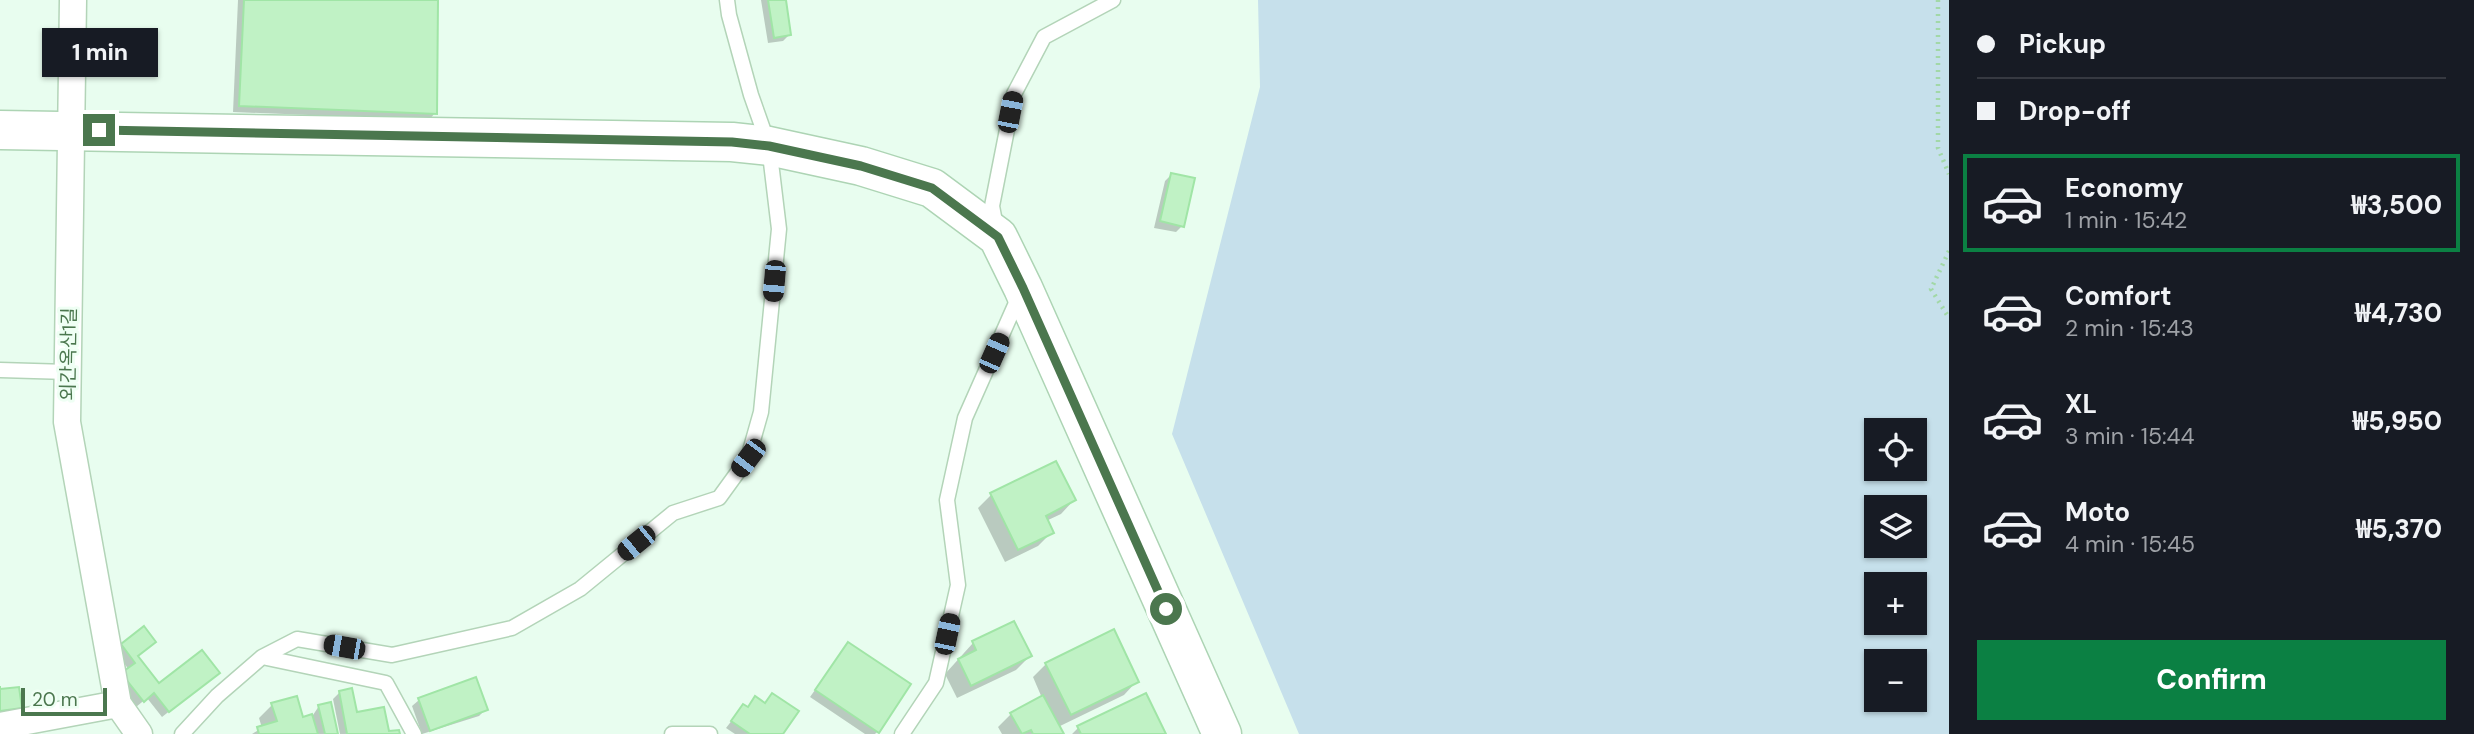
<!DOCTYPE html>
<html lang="en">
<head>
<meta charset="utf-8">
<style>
	body { margin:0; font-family:"DM Sans","Noto Sans KR",sans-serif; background:#242831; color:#f1f3f6; height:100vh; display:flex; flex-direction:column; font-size:26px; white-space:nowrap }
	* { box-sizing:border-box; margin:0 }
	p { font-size:23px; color:#9ea1a6 }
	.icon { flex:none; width:38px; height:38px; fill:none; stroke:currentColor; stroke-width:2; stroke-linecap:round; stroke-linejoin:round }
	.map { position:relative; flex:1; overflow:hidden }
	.panel { display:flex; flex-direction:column; background:#171b24; width:525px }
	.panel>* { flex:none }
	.banner { display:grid; align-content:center; height:154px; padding:0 28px; background:#171b24 }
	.fabs { position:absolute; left:1864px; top:418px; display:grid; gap:14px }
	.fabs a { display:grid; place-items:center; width:63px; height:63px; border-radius:0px; background:#171b24; box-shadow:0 2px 5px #0004; font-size:35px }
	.scale { position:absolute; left:21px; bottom:18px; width:86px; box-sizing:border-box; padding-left:7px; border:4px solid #4b774e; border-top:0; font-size:19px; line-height:24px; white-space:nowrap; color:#4b774e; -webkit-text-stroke:5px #effff4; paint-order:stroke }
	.end { position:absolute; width:32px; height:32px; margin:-16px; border:9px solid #4b774e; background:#fff; box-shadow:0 0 0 4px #fff }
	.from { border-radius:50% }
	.bubble { position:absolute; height:49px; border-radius:0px; background:#171b24; box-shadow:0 2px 5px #0004; font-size:23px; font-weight:800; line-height:49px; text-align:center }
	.car { position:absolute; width:21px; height:42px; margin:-21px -10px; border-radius:9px; box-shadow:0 0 5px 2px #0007; background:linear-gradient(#222 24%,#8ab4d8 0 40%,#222 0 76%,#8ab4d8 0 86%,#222 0) }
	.banner b { display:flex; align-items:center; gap:24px; height:66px; font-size:26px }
	.banner b+b { border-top:2px solid #363941 }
	.banner i { width:18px; height:18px; background:#f1f3f6 }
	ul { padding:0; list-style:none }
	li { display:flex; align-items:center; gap:21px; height:98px; margin:0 14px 10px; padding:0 14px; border:4px solid transparent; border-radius:0px }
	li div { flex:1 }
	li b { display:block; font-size:26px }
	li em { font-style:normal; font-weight:800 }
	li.active { border-color:#0b8043 }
	li>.icon { width:63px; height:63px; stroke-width:1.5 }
	.button { display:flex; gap:14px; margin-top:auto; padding:14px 28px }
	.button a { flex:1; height:80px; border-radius:0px; background:#0b8043; color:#fff; font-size:28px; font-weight:800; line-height:80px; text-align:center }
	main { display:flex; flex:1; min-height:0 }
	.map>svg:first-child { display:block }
	.green { fill:#c6e0eb; fill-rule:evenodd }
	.shadow { fill:#0003 }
	.building { fill:#c0f2c5; stroke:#a0e5a6; stroke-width:2 }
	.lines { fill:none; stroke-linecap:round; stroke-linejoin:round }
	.lane-casing { stroke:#b3d4b8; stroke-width:17 }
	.street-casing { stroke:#b3d4b8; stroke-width:29 }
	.secondary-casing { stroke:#add4b4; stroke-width:41 }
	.path { stroke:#a2d8a7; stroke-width:4.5; stroke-dasharray:2 5; stroke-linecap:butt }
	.lane { stroke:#fff; stroke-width:14 }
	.street { stroke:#fff; stroke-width:26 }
	.secondary { stroke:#fff; stroke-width:38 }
	.route { stroke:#4b774e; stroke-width:9 }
	.labels { text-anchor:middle; stroke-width:6; stroke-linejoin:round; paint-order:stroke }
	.street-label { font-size:19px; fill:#4b774e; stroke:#effff4 }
</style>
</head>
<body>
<main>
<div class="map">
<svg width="1949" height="734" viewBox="0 0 1949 734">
	<rect width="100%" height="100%" fill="#e8fdef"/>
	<path class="green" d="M1258 0H1949V734H1299L1172 434 1260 87ZM1876 430H1914V469H1876ZM1876 508H1914V546H1876ZM1876 584H1914V623H1876ZM1876 662H1914V700H1876Z"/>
	<path class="shadow" d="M238 0H437L435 113 429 120 233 112Z
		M761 0H784L789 35 783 41 768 43Z
		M1171 175 1182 226 1176 232 1154 228 1165 181Z
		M991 495 1074 500 1061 514 1046 521 1052 532 1038 546 1005 562 978 508Z
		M1013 623 1030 656 1016 670 957 698 945 674 973 643Z
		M144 629 136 656 158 685 218 673 162 717 147 698 136 707 116 681 129 670 116 652Z
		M848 644 877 732 875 734H865L810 697Z
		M1046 664 1137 681 1124 695 1058 727 1062 734H1002L998 727 1011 714 1042 698 1033 677Z
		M475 680 486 709 479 716 422 734 412 706 419 700Z
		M339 693 356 714 388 733 398 734H340L333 699Z
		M772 695 781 734H735L726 728 743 706 747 708 749 705 764 704Z
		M272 705 301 719 313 715 319 706 336 734H252L262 728 259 718Z
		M1078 728 1164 734H1072Z"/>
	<path class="building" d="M244 0H438L437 114 239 106Z
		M768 0H786L791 35 774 38Z
		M1171 173 1195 178 1184 227 1160 221Z
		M1056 461 1076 500 1046 516 1054 533 1018 550 990 493Z
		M1014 621 1032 656 971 686 958 659 976 650 972 641Z
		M144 626 156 642 138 656 159 683 202 650 220 673 169 712 154 693 144 702 121 673 135 663 121 644Z
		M1114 629 1139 682 1071 715 1045 663Z
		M848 642 911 684 879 733 815 690Z
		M476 677 488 710 430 731 418 698Z
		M0 686V689L19 687 22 708 0 711Z
		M352 688 357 712 384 707 389 731 399 730 400 734H347L339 691Z
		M772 693 799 711 783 734H750L731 721 743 704 748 707 755 696 765 703Z
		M1146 693 1166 734H1081L1077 726Z
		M1043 695 1064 734H1033L1031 730 1022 734 1010 713Z
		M297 696 303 717 312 714 318 734H259L257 727 277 721 271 703Z
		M331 702 338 734H325L318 705Z"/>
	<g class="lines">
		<defs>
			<path id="lane" d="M996 227 992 206 1014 94 1044 37 1113 0
				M0 370 68 372
				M262 657 297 639 392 655 512 628 580 589 673 513 719 498 748 458 761 412 779 229 769 146 751 95 729 15 727 0
				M182 734 217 696 262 657 386 683 414 734
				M672 734H710
				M902 734 936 683 958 585 947 500 965 418 1020 294"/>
			<path id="street" d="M73 0 67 422 118 704
				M0 726 118 704 139 734"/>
			<path id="secondary" d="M0 130 732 142 769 146 861 166 932 188 998 237 1023 288 1222 734"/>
		</defs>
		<use href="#lane" class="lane-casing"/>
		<use href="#street" class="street-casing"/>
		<use href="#secondary" class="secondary-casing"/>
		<path class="path" d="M1938 0V148L1949 174
			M1949 251 1931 289 1949 318"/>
		<use href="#lane" class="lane"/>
		<use href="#street" class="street"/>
		<use href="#secondary" class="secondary"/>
	</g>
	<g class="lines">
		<path class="route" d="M99 130 732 142 769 146 861 166 932 188 998 237 1023 288 1166 609"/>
	</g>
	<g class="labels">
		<g class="street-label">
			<text transform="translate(68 354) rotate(-89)" y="7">외간옥산1길</text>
		</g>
	</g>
</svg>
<div class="fabs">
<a><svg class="icon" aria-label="locate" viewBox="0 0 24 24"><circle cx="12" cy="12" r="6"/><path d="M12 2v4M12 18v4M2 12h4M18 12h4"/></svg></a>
<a><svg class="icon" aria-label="layers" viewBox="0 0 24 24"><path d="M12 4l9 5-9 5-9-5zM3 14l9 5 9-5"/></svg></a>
<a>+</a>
<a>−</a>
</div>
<div class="scale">20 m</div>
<i class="end from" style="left:1166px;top:609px"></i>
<i class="end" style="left:99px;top:130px"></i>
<div class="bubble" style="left:42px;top:28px;width:116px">1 min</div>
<i class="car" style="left:1010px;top:112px;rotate:11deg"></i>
<i class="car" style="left:774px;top:281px;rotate:185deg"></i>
<i class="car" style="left:994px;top:353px;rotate:24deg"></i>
<i class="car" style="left:748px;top:458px;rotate:217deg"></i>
<i class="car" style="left:636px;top:543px;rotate:231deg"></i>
<i class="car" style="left:947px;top:634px;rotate:12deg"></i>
<i class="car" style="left:344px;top:647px;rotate:280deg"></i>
</div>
<section class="panel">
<div class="banner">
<b><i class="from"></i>Pickup</b>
<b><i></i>Drop-off</b>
</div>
<ul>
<li class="active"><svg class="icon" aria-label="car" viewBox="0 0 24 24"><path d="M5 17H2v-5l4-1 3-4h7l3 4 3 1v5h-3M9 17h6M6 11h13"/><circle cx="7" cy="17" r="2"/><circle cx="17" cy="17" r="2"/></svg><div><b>Economy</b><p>1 min · 15:42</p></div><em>₩3,500</em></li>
<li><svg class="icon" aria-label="car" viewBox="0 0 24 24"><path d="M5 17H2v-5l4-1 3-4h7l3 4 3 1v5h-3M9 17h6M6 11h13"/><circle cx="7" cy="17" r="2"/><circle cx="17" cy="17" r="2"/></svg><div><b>Comfort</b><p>2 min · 15:43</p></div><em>₩4,730</em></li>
<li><svg class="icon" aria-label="car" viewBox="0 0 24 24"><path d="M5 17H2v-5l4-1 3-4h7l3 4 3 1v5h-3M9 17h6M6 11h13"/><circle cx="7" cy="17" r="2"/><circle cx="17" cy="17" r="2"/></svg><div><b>XL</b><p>3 min · 15:44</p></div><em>₩5,950</em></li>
<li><svg class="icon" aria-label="car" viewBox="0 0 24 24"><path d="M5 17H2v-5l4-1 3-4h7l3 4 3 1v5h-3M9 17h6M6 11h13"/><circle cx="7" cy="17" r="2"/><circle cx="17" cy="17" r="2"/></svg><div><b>Moto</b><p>4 min · 15:45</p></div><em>₩5,370</em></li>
</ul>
<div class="button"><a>Confirm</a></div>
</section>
</main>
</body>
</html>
